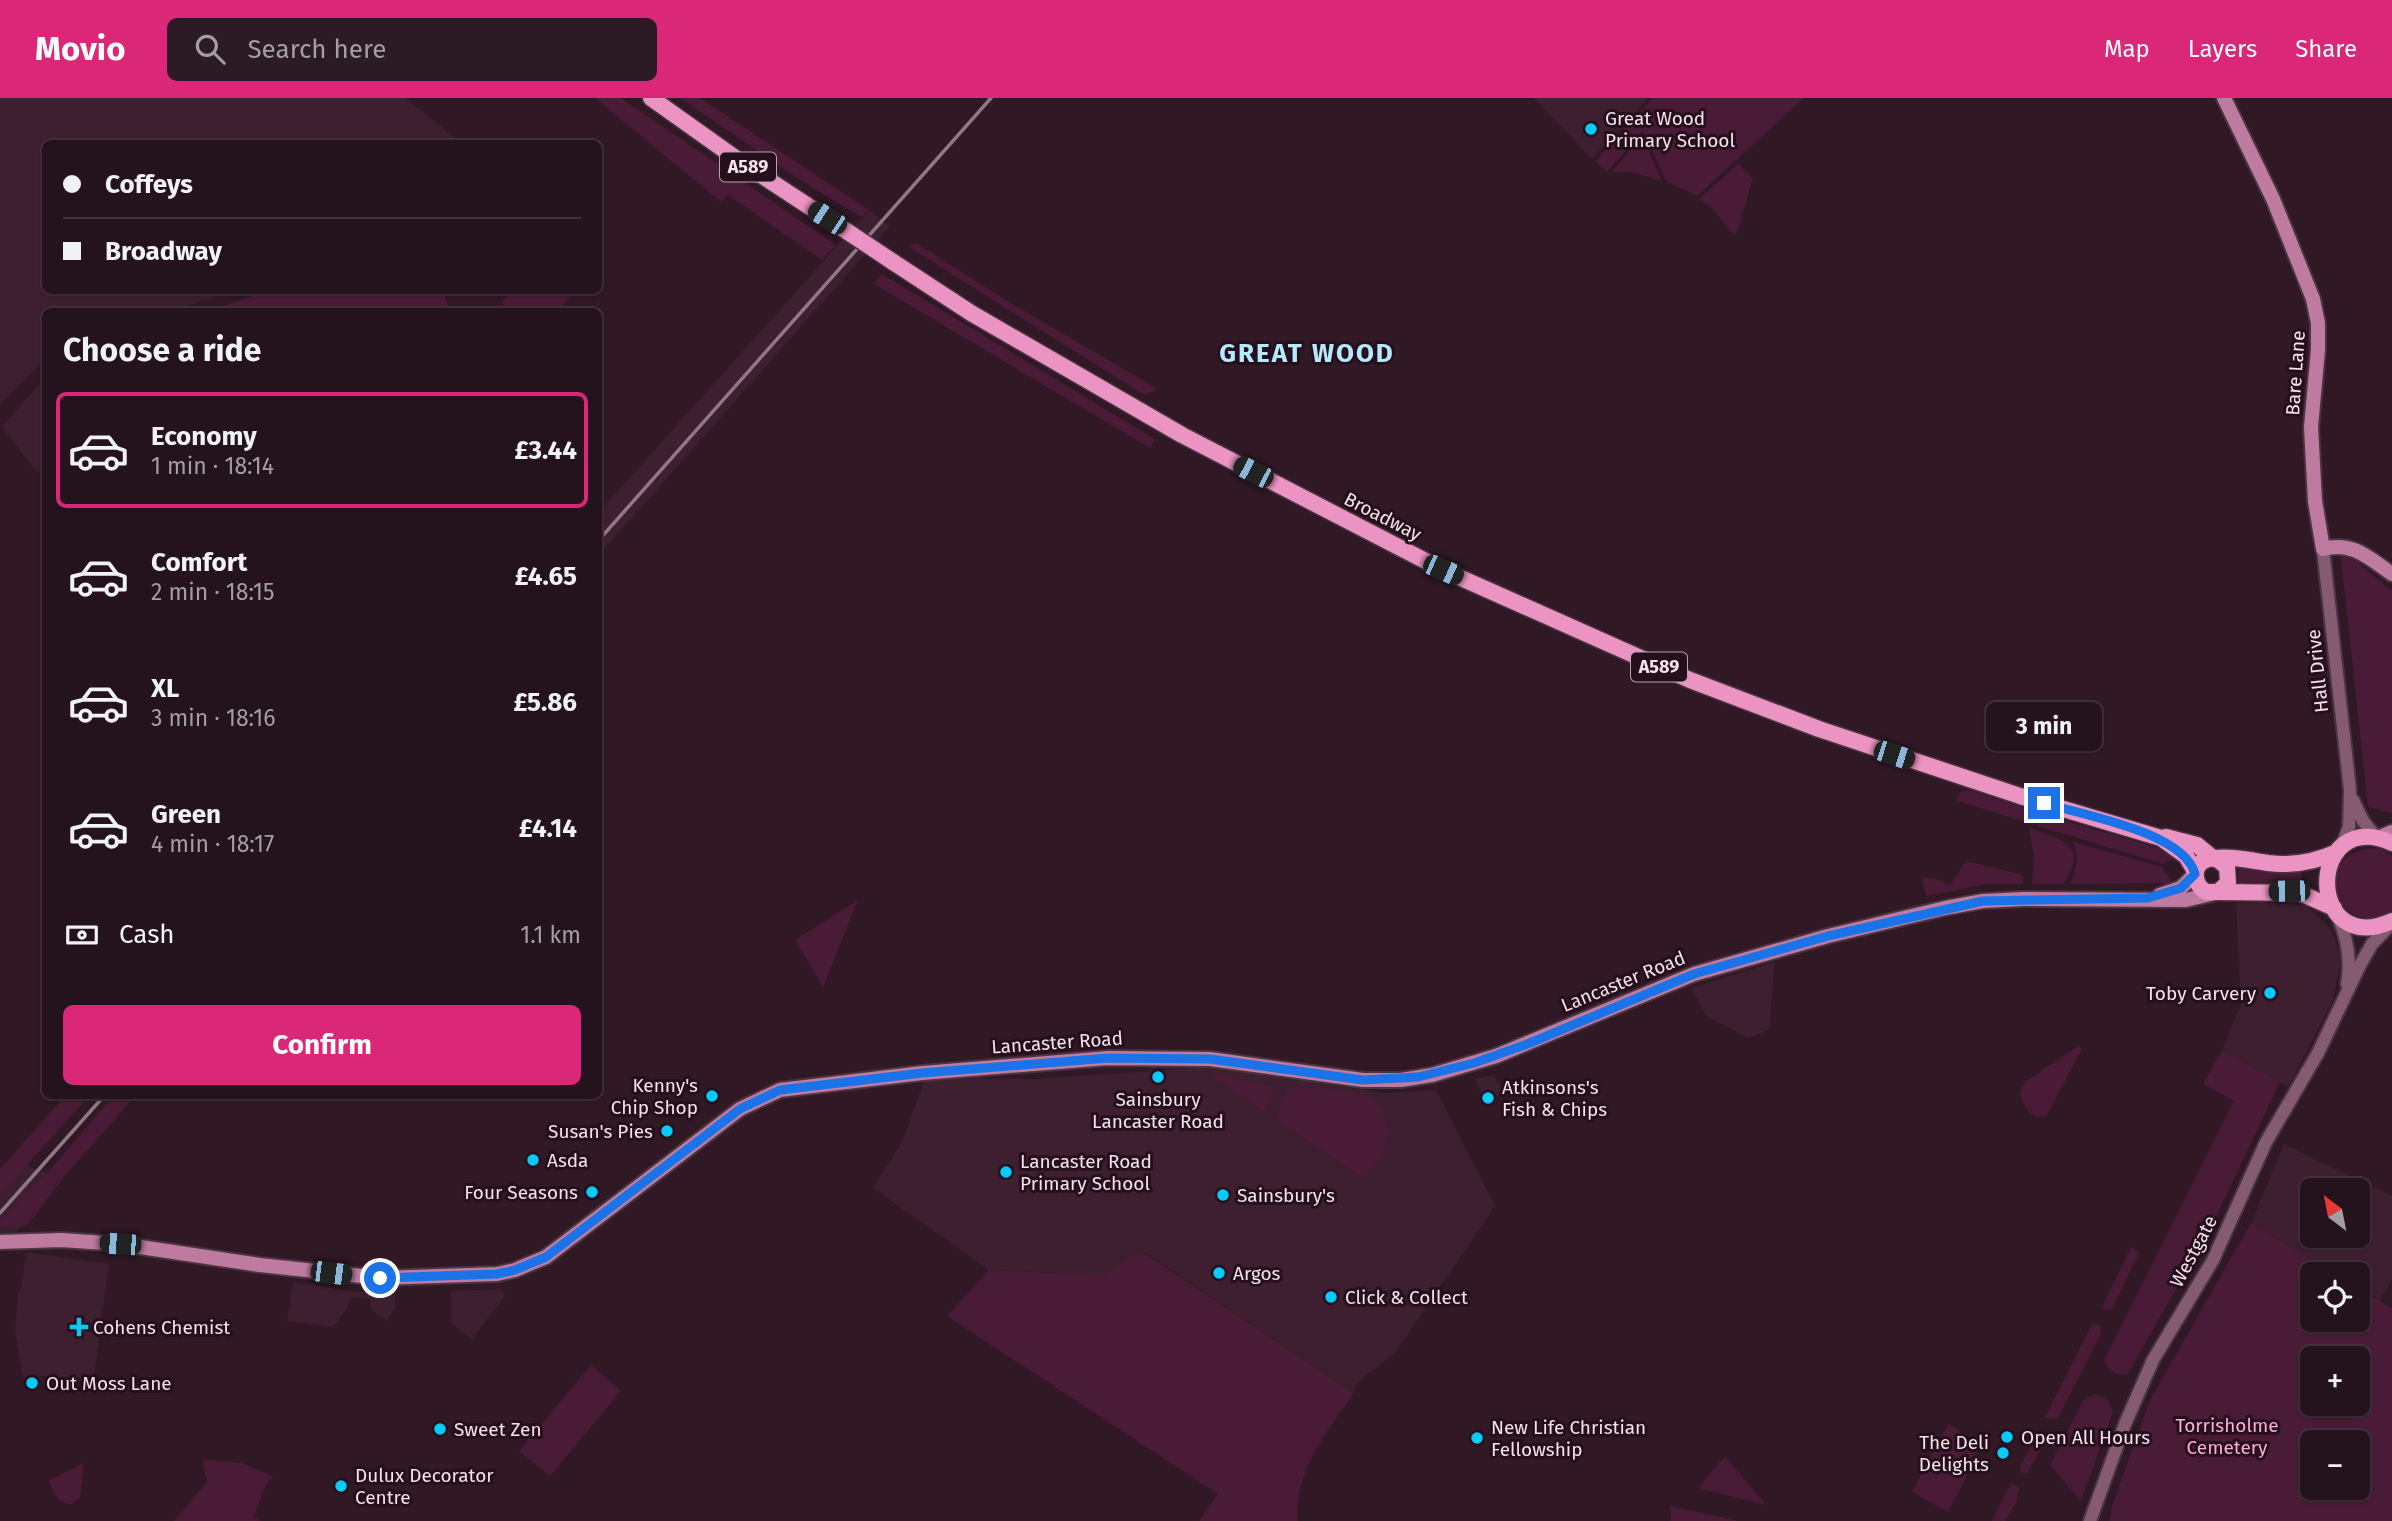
<!DOCTYPE html>
<html lang="en">
<head>
<meta charset="utf-8">
<style>
	body { margin:0; font-family:"Fira Sans",sans-serif; background:#2c1b25; color:#f1f3f6; height:100vh; display:flex; flex-direction:column; font-size:26px; white-space:nowrap }
	* { box-sizing:border-box; margin:0 }
	p { font-size:23px; color:#a39ea3 }
	.icon { flex:none; width:38px; height:38px; fill:none; stroke:currentColor; stroke-width:2; stroke-linecap:round; stroke-linejoin:round }
	.map { position:relative; flex:1; overflow:hidden }
	.panel { position:absolute; left:42px; top:210px; width:560px; height:791px; display:flex; flex-direction:column; background:#24121c; border-radius:10px; box-shadow:0 2px 5px #0004,0 0 0 2px #41323b }
	.panel>* { flex:none }
	.banner { position:absolute; left:42px; top:42px; width:560px; height:154px; border-radius:10px; box-shadow:0 2px 5px #0004,0 0 0 2px #41323b; display:grid; align-content:center; height:154px; padding:0 21px; background:#24121c }
	.needle { width:46px; rotate:328deg }
	.controls { position:absolute; left:2300px; top:1080px; display:grid; gap:14px }
	.controls a { display:grid; place-items:center; width:70px; height:70px; border-radius:10px; background:#24121c; box-shadow:0 2px 5px #0004,0 0 0 2px #41323b; font-size:35px }
	.end { position:absolute; width:32px; height:32px; margin:-16px; border:9px solid #1a73e8; background:#fff; box-shadow:0 0 0 4px #fff }
	.from { border-radius:50% }
	.bubble { position:absolute; height:49px; border-radius:10px; background:#24121c; box-shadow:0 2px 5px #0004,0 0 0 2px #41323b; font-size:23px; font-weight:700; line-height:49px; text-align:center }
	.car { position:absolute; width:21px; height:42px; margin:-21px -10px; border-radius:9px; box-shadow:0 0 5px 2px #0007; background:linear-gradient(#222 24%,#8ab4d8 0 40%,#222 0 76%,#8ab4d8 0 86%,#222 0) }
	.banner b { display:flex; align-items:center; gap:24px; height:66px; font-size:26px }
	.banner b+b { border-top:2px solid #41323b }
	.banner i { width:18px; height:18px; background:#f1f3f6 }
	ul { padding:0; list-style:none }
	li { display:flex; align-items:center; gap:21px; height:116px; margin:0 14px 10px; padding:0 7px; border:4px solid transparent; border-radius:10px }
	li div { flex:1 }
	li b { display:block; font-size:26px }
	li em { font-style:normal; font-weight:700 }
	li.selected { border-color:#db2777 }
	li>.icon { width:63px; height:63px; stroke-width:1.5 }
	h2 { padding:0 21px; font-size:32px; line-height:84px }
	.pay { display:flex; align-items:center; gap:18px; height:77px; padding:0 21px; font-size:26px }
	.pay p { margin-inline-start:auto }
	.cta { display:flex; gap:14px; margin-top:auto; padding:14px 21px }
	.cta a { flex:1; height:80px; border-radius:10px; background:#db2777; color:#fff; font-size:28px; font-weight:700; line-height:80px; text-align:center }
	header { display:flex; align-items:center; gap:42px; box-sizing:border-box; height:98px; padding:0 35px; background:#db2777; color:#fff }
	header strong { font-size:33px }
	nav { display:flex; gap:38px; margin-inline-start:auto; font-size:24px }
	.search { width:490px; height:63px; background:#2c1b25; display:flex; align-items:center; gap:18px; box-sizing:border-box; padding:0 24px; border-radius:10px; color:#a39ea3; font-size:26px }
	.map>svg:first-child { display:block }
	.built { fill:#3d1f30; fill-rule:evenodd }
	.green { fill:#4a1b36; fill-rule:evenodd }
	.lines { fill:none; stroke-linecap:round; stroke-linejoin:round }
	.tertiary-casing { stroke:#4b3441; stroke-width:16 }
	.secondary-casing { stroke:#4b3441; stroke-width:18 }
	.primary-casing { stroke:#4b3441; stroke-width:19 }
	.tertiary { stroke:#855b71; stroke-width:12 }
	.secondary { stroke:#bf7b9f; stroke-width:14 }
	.primary { stroke:#eb93c3; stroke-width:16 }
	.rail { stroke:#8d7883; stroke-width:3.5 }
	.primary-bridge-casing { stroke:#4b3441; stroke-width:19; stroke-linecap:butt }
	.primary-bridge { stroke:#eb93c3; stroke-width:16 }
	.route { stroke:#1a73e8; stroke-width:9 }
	.poi-dot { fill:#04cbf9; stroke:#260f1c; stroke-width:2.5 }
	.labels { text-anchor:middle; stroke-width:6; stroke-linejoin:round; paint-order:stroke }
	.shield { fill:#260f1c; stroke:#b6a3ad; stroke-width:2 }
	.shield-label { font-size:18px; font-weight:bold; fill:#f4e3eb }
	.poi-label { font-size:19px; fill:#f4e3eb; stroke:#260f1c; text-anchor:start }
	.street-label { font-size:19px; fill:#f4e3eb; stroke:#260f1c }
	.park-label { font-size:19px; fill:#ffacd7; stroke:#260f1c }
	.district-label { font-size:26px; font-weight:bold; letter-spacing:2px; fill:#b4e9fc; stroke:#260f1c }
</style>
</head>
<body>
<header>
<strong>Movio</strong>
<div class="search"><svg class="icon" aria-label="search" viewBox="0 0 24 24"><circle cx="10" cy="10" r="6"/><path d="M15 15l6 6"/></svg>Search here</div>
<nav><a>Map</a><a>Layers</a><a>Share</a></nav>
</header>
<div class="map">
<svg width="2392" height="1423" viewBox="0 0 2392 1423">
	<rect width="100%" height="100%" fill="#301825"/>
	<path class="built" d="M0 0H406L461 45 46 46V192L234 193 169 213 46 214 45 264 39 267 0 306Z
		M1533 0H1648L1592 61Z
		M869 112 890 128 599 457V414Z
		M45 279V378L34 370 2 329Z
		M2265 804 2307 808 2326 826 2335 839 2339 853 2340 869 2332 905 2288 989 2222 952 2241 907 2236 805Z
		M1775 864 1769 932 1748 940 1706 918 1691 890Z
		M1209 969 1386 995 1436 992 1495 1108 1395 1255 1357 1285 1354 1295 1141 1152 1103 1177 989 1172 873 1090 902 1044 925 980 1035 981Z
		M1494 977 1503 995 1487 1004 1474 981Z
		M2284 1046 2392 1098V1182L2380 1202 2357 1189V1176H2336L2251 1125ZM2312 1092H2357V1138H2312Z
		M10 1062 63 1080 30 1124 19 1130 0 1149V1071Z
		M26 1154 109 1166 93 1284 34 1277 23 1279 15 1234 18 1193 21 1192Z
		M293 1184 349 1193 391 1195 395 1199 396 1210 386 1223 371 1211V1201L351 1199 347 1211 333 1229 287 1223Z
		M501 1191 505 1198 472 1241 451 1225V1193Z"/>
	<path class="green" d="M595 0H621L836 147 822 162 728 97 721 104Z
		M680 0H700L869 112 861 119 791 76Z
		M1653 0H1804L1697 98 1666 83 1643 33 1607 74 1595 63Z
		M1642 38 1662 83 1632 74 1611 75Z
		M1738 66 1753 80 1737 135H1732L1713 111 1699 101Z
		M916 145 1009 204 1158 291 1144 297 907 148Z
		M882 176 1155 341 1150 350 874 186Z
		M268 192 442 193 451 213H210Z
		M509 192H577V193L557 213 509 214 502 205Z
		M2340 450 2392 493V715L2368 709Z
		M1968 692 2038 714 2034 727 1956 702 1960 694Z
		M2042 716 2162 751 2176 759 2164 766 2037 728Z
		M2029 730C2060 740 2091 747 2063 786H2032L2034 759Z
		M2073 744 2162 769 2173 785 2070 786C2076 770 2080 760 2073 744Z
		M2370 750 2380 751 2392 758V813C2338 845 2307 759 2370 750Z
		M1966 763 2023 777V786H1988L1926 798 1922 780H1934L1950 787Z
		M2239 768 2301 773 2302 788 2238 787Z
		M858 802 823 889 795 842Z
		M2078 948 2082 951 2046 1019H2035L2026 1010 2019 995 2025 984Z
		M2222 952 2280 984 2213 1125 2128 1276C2115 1278 2109 1274 2104 1262L2234 1003 2203 986Z
		M1220 977 1274 989 1265 1014 1229 989 1207 978Z
		M1293 988C1313 991 1354 992 1370 999 1375 1002 1378 1007 1381 1012 1397 1040 1382 1057 1365 1081L1276 1021 1287 992Z
		M65 998H89L0 1097V1071Z
		M113 998H135L63 1080 30 1124 24 1128H0V1124L29 1091 43 1080Z
		M2251 1125 2336 1176H2312V1222H2357V1189L2392 1210V1423H2110L2112 1408 2150 1302ZM2312 1260H2357V1306H2312ZM2312 1344H2357V1390H2312Z
		M2131 1149 2139 1155 2112 1211H2101Z
		M1140 1152 1354 1295C1326 1335 1295 1372 1297 1423H1199L1218 1396 947 1218 989 1172 1103 1177Z
		M2093 1224 2101 1229V1236L2059 1318 2053 1321 2045 1319Z
		M591 1267 621 1293 550 1378 519 1353Z
		M2095 1296 2107 1300 2113 1314 2081 1403 2050 1367 2084 1301Z
		M1948 1326 1979 1346 1966 1380 1948 1414 1912 1394Z
		M2039 1335 2046 1342 2027 1376 2020 1374V1368Z
		M1725 1358 1766 1407 1698 1390Z
		M202 1361 241 1365 273 1378 265 1389 254 1419 260 1423H174L207 1384Z
		M84 1365 80 1399 72 1406C58 1407 54 1394 48 1383Z
		M2011 1385 2019 1390 2017 1403 2005 1423H1992Z
		M1670 1408 1738 1423H1739H1671Z"/>
	<g class="lines">
		<defs>
			<path id="tertiary" d="M2323 451 2350 692 2349 729 2341 750
				M2353 702 2363 723 2377 740
				M2337 816C2347 839 2352 861 2347 886
				M2090 1423 2125 1326 2153 1262 2213 1162 2266 1044 2318 955 2360 867 2372 846 2392 825"/>
			<path id="secondary" d="M2224 0 2273 101 2313 201 2318 225V252L2311 329 2315 403 2323 451C2353 443 2369 460 2392 476
				M2378 740 2392 734
				M2160 797 2181 790 2195 776
				M0 1144 61 1142 120 1146 260 1167 380 1180 497 1176 515 1172 546 1159 740 1011 780 992 922 975 1108 960 1210 961 1363 982H1401L1432 977 1496 958 1694 876 1828 838 1945 810 1983 803 2023 801 2186 802 2215 795"/>
			<path id="primary" d="M651 0 741 64 848 134
				M893 164 971 215 1182 337 1443 472 1690 582 1819 631 2020 698 2161 740 2186 758 2196 775
				M2166 739 2197 747 2214 761
				M2392 745C2306 707 2305 862 2392 823
				M2217 761 2227 769 2228 785 2218 794H2206C2193 786 2191 766 2208 761 2227 757 2249 762 2268 765 2292 768 2315 764 2337 754
				M2218 794 2300 795 2334 810"/>
		</defs>
		<use href="#tertiary" class="tertiary-casing"/>
		<use href="#secondary" class="secondary-casing"/>
		<use href="#primary" class="primary-casing"/>
		<use href="#tertiary" class="tertiary"/>
		<use href="#secondary" class="secondary"/>
		<use href="#primary" class="primary"/>
		<path class="rail" d="M598 443 991 0
			M0 1115 104 998"/>
		<defs>
			<path id="primary-bridge" d="M848 134 893 164"/>
		</defs>
		<use href="#primary-bridge" class="primary-bridge-casing"/>
		<use href="#primary-bridge" class="primary-bridge"/>
	</g>
	<g class="lines">
		<path class="route" d="M380 1180 497 1176 515 1172 546 1159 740 1011 780 992 922 975 1108 960 1210 961 1363 982 1418 979 1474 965 1530 945 1694 876 1828 838 1983 803 2148 800 2181 790 2195 776C2184 734 2083 717 2044 705"/>
	</g>
	<g class="poi-dot">
		<circle cx="1591" cy="31" r="7"/>
		<circle cx="2270" cy="895" r="7"/>
		<circle cx="1158" cy="979" r="7"/>
		<circle cx="712" cy="998" r="7"/>
		<circle cx="1488" cy="1000" r="7"/>
		<circle cx="667" cy="1033" r="7"/>
		<circle cx="533" cy="1062" r="7"/>
		<circle cx="1006" cy="1074" r="7"/>
		<circle cx="592" cy="1094" r="7"/>
		<circle cx="1223" cy="1097" r="7"/>
		<circle cx="1219" cy="1175" r="7"/>
		<circle cx="1331" cy="1199" r="7"/>
		<path d="M75.5 1218.5h7v7h7v7h-7v7h-7v-7h-7v-7h7z"/>
		<circle cx="32" cy="1285" r="7"/>
		<circle cx="440" cy="1331" r="7"/>
		<circle cx="2007" cy="1339" r="7"/>
		<circle cx="1477" cy="1340" r="7"/>
		<circle cx="2003" cy="1355" r="7"/>
		<circle cx="341" cy="1388" r="7"/>
	</g>
	<g class="labels">
		<g class="shield">
			<rect x="720" y="54.5" width="56" height="29" rx="5"/>
			<rect x="1631" y="554.5" width="56" height="29" rx="5"/>
		</g>
		<g class="shield-label">
			<text x="748" y="75">A589</text>
			<text x="1659" y="575">A589</text>
		</g>
		<g class="poi-label">
			<text x="1605" y="27">Great Wood<tspan x="1605" dy="22">Primary School</tspan></text>
			<text x="2256" y="902" text-anchor="end">Toby Carvery</text>
			<text x="698" y="994" text-anchor="end">Kenny's<tspan x="698" dy="22">Chip Shop</tspan></text>
			<text x="1502" y="996">Atkinsons's<tspan x="1502" dy="22">Fish &amp; Chips</tspan></text>
			<text x="1158" y="1008" text-anchor="middle">Sainsbury<tspan x="1158" dy="22">Lancaster Road</tspan></text>
			<text x="653" y="1040" text-anchor="end">Susan's Pies</text>
			<text x="547" y="1069">Asda</text>
			<text x="1020" y="1070">Lancaster Road<tspan x="1020" dy="22">Primary School</tspan></text>
			<text x="578" y="1101" text-anchor="end">Four Seasons</text>
			<text x="1237" y="1104">Sainsbury's</text>
			<text x="1233" y="1182">Argos</text>
			<text x="1345" y="1206">Click &amp; Collect</text>
			<text x="93" y="1236">Cohens Chemist</text>
			<text x="46" y="1292">Out Moss Lane</text>
			<text x="1491" y="1336">New Life Christian<tspan x="1491" dy="22">Fellowship</tspan></text>
			<text x="454" y="1338">Sweet Zen</text>
			<text x="2021" y="1346">Open All Hours</text>
			<text x="1989" y="1351" text-anchor="end">The Deli<tspan x="1989" dy="22">Delights</tspan></text>
			<text x="355" y="1384">Dulux Decorator<tspan x="355" dy="22">Centre</tspan></text>
		</g>
		<g class="street-label">
			<text transform="translate(2295 275) rotate(-86)" y="7">Bare Lane</text>
			<text transform="translate(1383 418) rotate(27)" y="7">Broadway</text>
			<text transform="translate(2317 573) rotate(-96)" y="7">Hall Drive</text>
			<text transform="translate(1623 883) rotate(-22)" y="7">Lancaster Road</text>
			<text transform="translate(1057 944) rotate(-4)" y="7">Lancaster Road</text>
			<text transform="translate(2193 1153) rotate(-62)" y="7">Westgate</text>
		</g>
		<g class="park-label">
			<text x="2227" y="1334">Torrisholme<tspan x="2227" dy="22">Cemetery</tspan></text>
		</g>
		<g class="district-label">
			<text x="1307" y="264">GREAT WOOD</text>
		</g>
	</g>
</svg>
<div class="controls">
<a><svg class="needle" viewBox="-14 -14 28 28"><path d="M0-13l5 13h-10z" fill="#e53935"/><path d="M0 13l5-13h-10z" fill="#a39ea3"/></svg></a>
<a><svg class="icon" aria-label="locate" viewBox="0 0 24 24"><circle cx="12" cy="12" r="6"/><path d="M12 2v4M12 18v4M2 12h4M18 12h4"/></svg></a>
<a>+</a>
<a>−</a>
</div>
<i class="end from" style="left:380px;top:1180px"></i>
<i class="end" style="left:2044px;top:705px"></i>
<div class="bubble" style="left:1986px;top:604px;width:116px">3 min</div>
<i class="car" style="left:827px;top:120px;rotate:303deg"></i>
<i class="car" style="left:1253px;top:374px;rotate:297deg"></i>
<i class="car" style="left:1443px;top:472px;rotate:114deg"></i>
<i class="car" style="left:1894px;top:657px;rotate:108deg"></i>
<i class="car" style="left:2289px;top:793px;rotate:269deg"></i>
<i class="car" style="left:120px;top:1146px;rotate:274deg"></i>
<i class="car" style="left:331px;top:1175px;rotate:97deg"></i>
<div class="banner">
<b><i class="from"></i>Coffeys</b>
<b><i></i>Broadway</b>
</div>
<section class="panel">
<h2>Choose a ride</h2>
<ul>
<li class="selected"><svg class="icon" aria-label="car" viewBox="0 0 24 24"><path d="M5 17H2v-5l4-1 3-4h7l3 4 3 1v5h-3M9 17h6M6 11h13"/><circle cx="7" cy="17" r="2"/><circle cx="17" cy="17" r="2"/></svg><div><b>Economy</b><p>1 min · 18:14</p></div><em>£3.44</em></li>
<li><svg class="icon" aria-label="car" viewBox="0 0 24 24"><path d="M5 17H2v-5l4-1 3-4h7l3 4 3 1v5h-3M9 17h6M6 11h13"/><circle cx="7" cy="17" r="2"/><circle cx="17" cy="17" r="2"/></svg><div><b>Comfort</b><p>2 min · 18:15</p></div><em>£4.65</em></li>
<li><svg class="icon" aria-label="car" viewBox="0 0 24 24"><path d="M5 17H2v-5l4-1 3-4h7l3 4 3 1v5h-3M9 17h6M6 11h13"/><circle cx="7" cy="17" r="2"/><circle cx="17" cy="17" r="2"/></svg><div><b>XL</b><p>3 min · 18:16</p></div><em>£5.86</em></li>
<li><svg class="icon" aria-label="car" viewBox="0 0 24 24"><path d="M5 17H2v-5l4-1 3-4h7l3 4 3 1v5h-3M9 17h6M6 11h13"/><circle cx="7" cy="17" r="2"/><circle cx="17" cy="17" r="2"/></svg><div><b>Green</b><p>4 min · 18:17</p></div><em>£4.14</em></li>
</ul>
<div class="pay"><svg class="icon" aria-label="cash" viewBox="0 0 24 24"><path d="M3 7h18v10H3z"/><circle cx="12" cy="12" r="2"/></svg>Cash<p>1.1 km</p></div>
<div class="cta"><a>Confirm</a></div>
</section>
</div>
</body>
</html>
